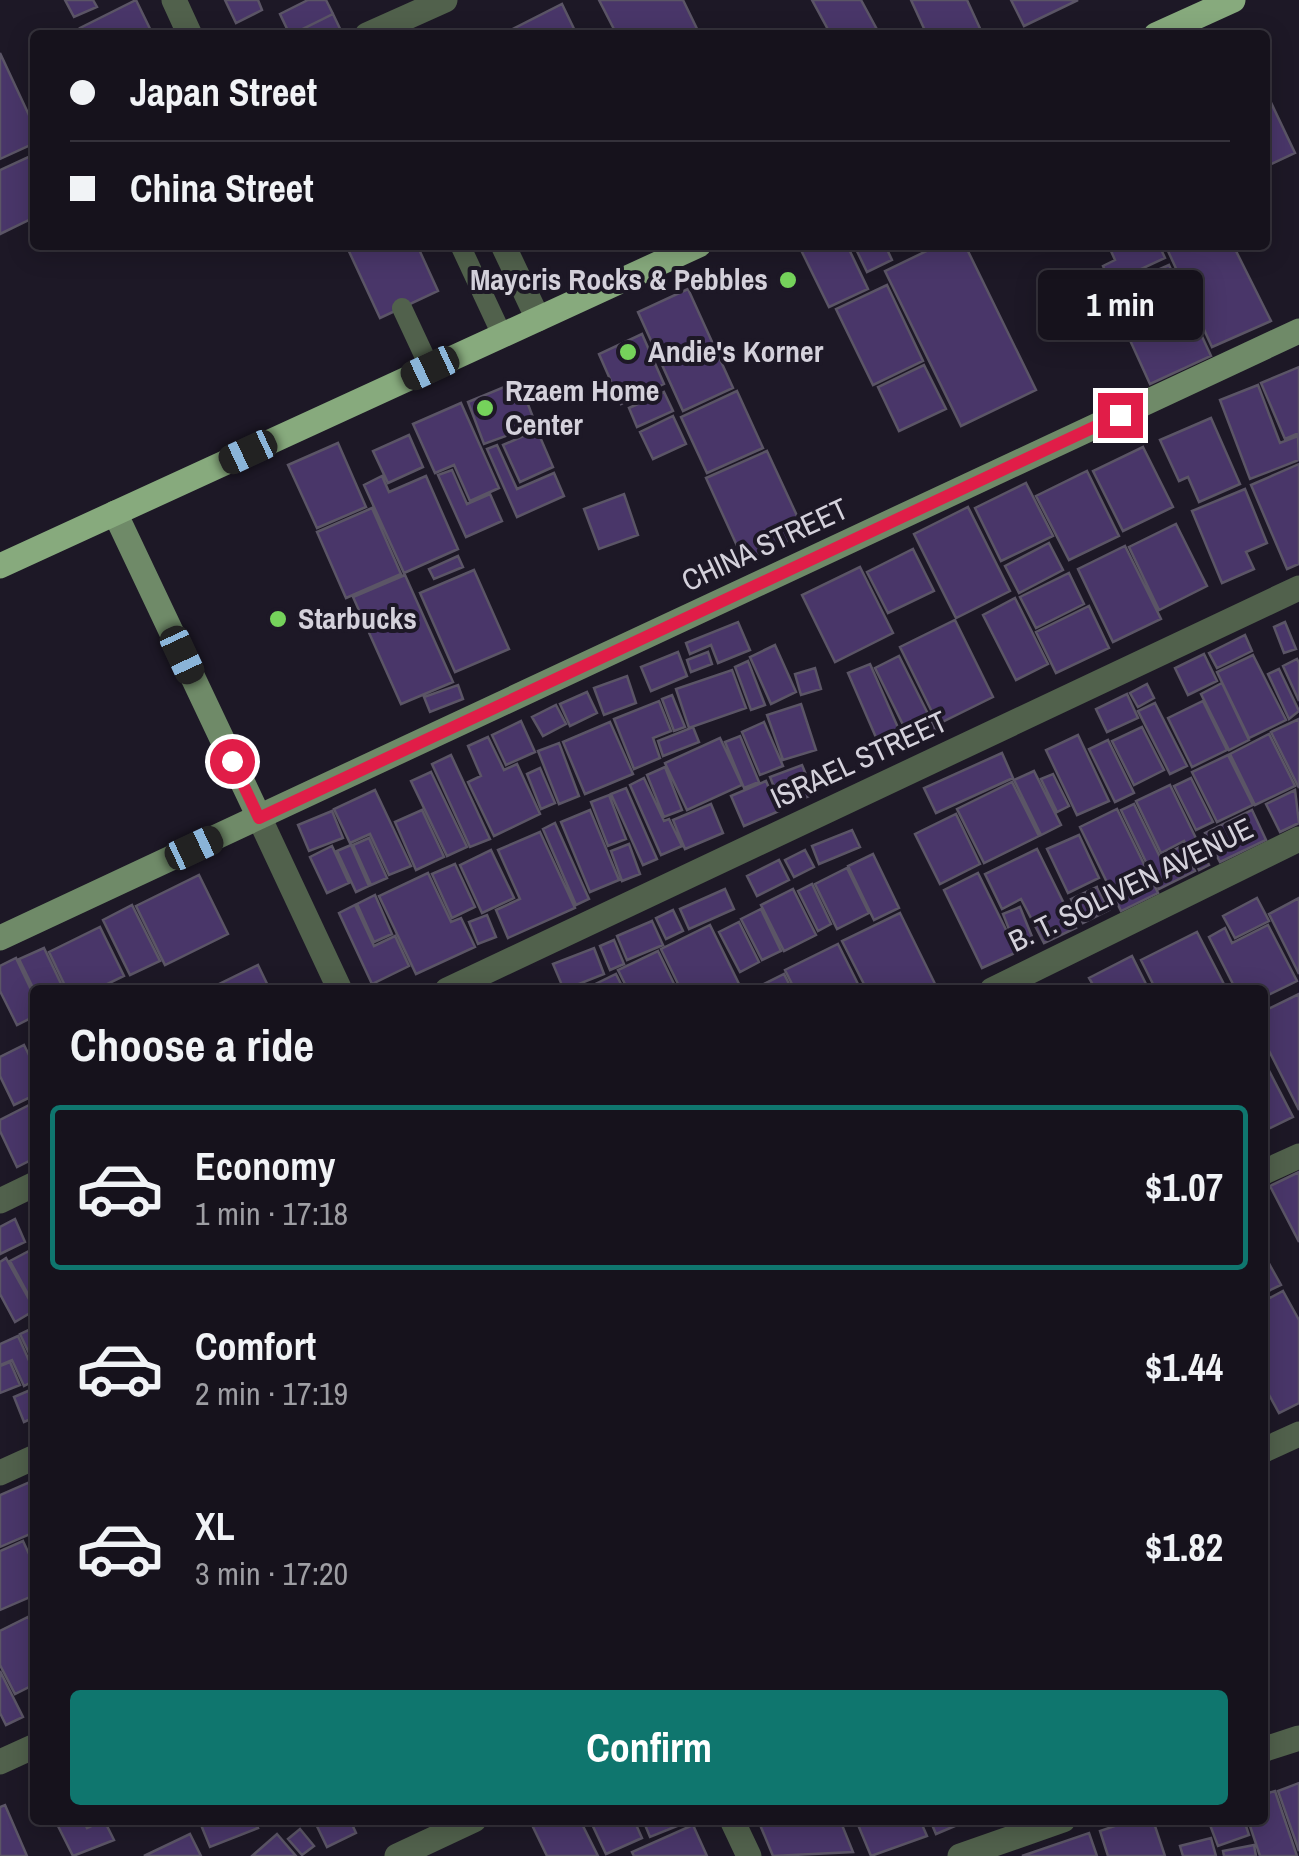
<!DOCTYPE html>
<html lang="en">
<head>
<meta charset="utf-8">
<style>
	body { margin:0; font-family:"Archivo Narrow",sans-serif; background:#232029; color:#f1f3f6; height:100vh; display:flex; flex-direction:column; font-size:38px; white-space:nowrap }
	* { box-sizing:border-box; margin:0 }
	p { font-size:32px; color:#9e9ea3 }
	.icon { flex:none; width:55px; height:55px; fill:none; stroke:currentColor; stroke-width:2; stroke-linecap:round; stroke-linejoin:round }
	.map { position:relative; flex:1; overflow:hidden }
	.details { position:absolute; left:30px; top:985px; width:1238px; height:840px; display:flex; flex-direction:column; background:#16121c; border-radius:10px; box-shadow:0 5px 25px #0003,0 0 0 2px #35323b }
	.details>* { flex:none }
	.hud { position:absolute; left:30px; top:30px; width:1240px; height:220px; border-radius:10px; box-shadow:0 5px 25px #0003,0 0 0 2px #35323b; display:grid; align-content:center; height:220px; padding:0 40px; background:#16121c }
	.end { position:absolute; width:45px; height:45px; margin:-22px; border:12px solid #e11d48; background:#fff; box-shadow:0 0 0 5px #fff }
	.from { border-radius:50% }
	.bubble { position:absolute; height:70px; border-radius:10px; background:#16121c; box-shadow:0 5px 25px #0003,0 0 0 2px #35323b; font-size:32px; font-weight:700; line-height:70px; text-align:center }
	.car { position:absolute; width:30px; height:60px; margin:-30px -15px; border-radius:12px; box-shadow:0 0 8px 2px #0007; background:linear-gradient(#222 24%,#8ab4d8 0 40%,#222 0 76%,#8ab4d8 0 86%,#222 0) }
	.hud b { display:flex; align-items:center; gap:35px; height:95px; font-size:38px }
	.hud b+b { border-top:2px solid #35323b }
	.hud i { width:25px; height:25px; background:#f1f3f6 }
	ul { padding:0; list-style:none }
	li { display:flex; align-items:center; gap:30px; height:165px; margin:0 20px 15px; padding:0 20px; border:5px solid transparent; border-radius:10px }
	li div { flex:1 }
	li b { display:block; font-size:38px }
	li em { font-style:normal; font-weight:700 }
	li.current { border-color:#0f766e }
	li>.icon { width:90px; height:90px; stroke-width:1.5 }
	h2 { padding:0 40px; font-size:45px; line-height:120px }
	.action { display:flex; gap:20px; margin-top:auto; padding:20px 40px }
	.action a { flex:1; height:115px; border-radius:10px; background:#0f766e; color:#fff; font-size:40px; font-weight:700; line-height:115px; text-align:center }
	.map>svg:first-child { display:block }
	.building { fill:#493669; stroke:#5b5566; stroke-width:2.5 }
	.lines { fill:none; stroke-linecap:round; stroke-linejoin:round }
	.lane { stroke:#51614c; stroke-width:20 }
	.street { stroke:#51614c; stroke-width:25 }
	.secondary { stroke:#6f8a68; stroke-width:25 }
	.primary { stroke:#87aa7d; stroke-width:25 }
	.route { stroke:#e11d48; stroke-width:12 }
	.poi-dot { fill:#75d25b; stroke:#1d1826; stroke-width:4 }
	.labels { text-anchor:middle; stroke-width:8; stroke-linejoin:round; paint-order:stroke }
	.poi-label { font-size:30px; font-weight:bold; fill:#d4d1db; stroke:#1d1826; text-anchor:start }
	.street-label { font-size:30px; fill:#d4d1db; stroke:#1d1826 }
</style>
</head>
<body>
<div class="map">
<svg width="1299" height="1856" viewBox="0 0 1299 1856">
	<rect width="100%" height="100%" fill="#1d1826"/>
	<path class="building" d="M65 0H93L97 7 74 17Z
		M136 0 153 35H84L80 28Z
		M225 0H258L262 10 236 23Z
		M308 0H326L333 14 290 35 280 14Z
		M599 0H683L700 35H617Z
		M812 0H861L880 35H831Z
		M911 0H967L983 35H927Z
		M1011 0H1078L1024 26Z
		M562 4 577 35H501Z
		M333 14 343 35H291Z
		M0 53 35 128V143L0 159Z
		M1265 90 1295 153 1265 167Z
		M35 154V217L0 234V170Z
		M346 245H417L438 291 380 318Z
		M811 245H847L868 289 829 307 801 250Z
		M854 245H885L892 260 867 272Z
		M939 245H965L1036 390 961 426 885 271Z
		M1124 245H1159L1165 258 1111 283 1103 266 1115 260 1111 251Z
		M1180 245H1233L1271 321 1212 347 1168 251Z
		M1169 265 1211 356 1150 384 1108 292Z
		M887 285 923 361 873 385 836 309Z
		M688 289 733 388 683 411 638 312Z
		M642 334 664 384 621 404 599 354Z
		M924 365 946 409 899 431 878 387Z
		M1299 367V433L1285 439 1261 383Z
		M519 381 536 425 484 444 468 402Z
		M1258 385 1280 443 1298 436 1299 460 1250 479 1220 400Z
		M737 391 763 448 707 473 681 417Z
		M664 392 673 411 637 427 629 408Z
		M461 403 499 488 470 501 454 465 435 473 413 424Z
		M673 416 686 444 653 459 640 432Z
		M1211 418 1240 484 1199 502 1188 477 1179 481 1160 440Z
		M537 430 553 467 520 482 503 445Z
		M409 435 423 467 388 483 373 451Z
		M338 443 366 507 317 528 288 465Z
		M497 445 517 489 554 473 564 496 517 517 487 449Z
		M1143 447 1173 507 1123 531 1093 471Z
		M767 451 805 533 744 561 706 478Z
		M1299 464V564L1287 569 1251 485Z
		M452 470 467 504 490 494 502 521 466 537 438 475Z
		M1087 471 1119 536 1069 560 1036 496Z
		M382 476 389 492 426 476 458 549 404 573 364 485Z
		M1026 483 1053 536 1001 561 975 508Z
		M1245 489 1267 543 1246 552 1254 569 1222 583 1192 511Z
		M624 494 638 535 599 549 584 509Z
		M968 507 1010 591 956 618 914 534Z
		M372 508 401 574 346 598 317 532Z
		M1176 524 1207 586 1159 610 1129 547Z
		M1049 543 1063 570 1019 593 1005 566Z
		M1125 546 1161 619 1113 642 1078 569Z
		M913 549 934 591 888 613 867 572Z
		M458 556 463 567 434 579 429 569Z
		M860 567 893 633 835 662 802 595Z
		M474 570 509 649 455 672 420 593Z
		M1069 573 1084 604 1036 628 1020 597Z
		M405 575 453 682 401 704 353 597Z
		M1015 598 1048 664 1016 680 983 615Z
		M1089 606 1109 648 1056 673 1036 632Z
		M955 620 993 697 938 724 900 647Z
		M738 622 750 650 718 663 711 645 690 654 686 643Z
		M1285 622 1296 649 1284 653 1274 627Z
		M1245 635 1252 651 1217 668 1209 653Z
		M775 645 796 692 771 704 750 657Z
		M678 652 687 676 651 691 641 667Z
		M708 652 712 664 691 672 687 660Z
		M1204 654 1217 681 1188 695 1175 668Z
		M1253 655 1286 720 1249 738 1217 672Z
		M899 656 937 732 912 743 875 668Z
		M1297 659 1299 663V701L1283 666Z
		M748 661 765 705 751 710 735 667Z
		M870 664 900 732 878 742 848 673Z
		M815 668 821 689 801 695 795 674Z
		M1279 669 1299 711 1289 719 1268 674Z
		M732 670 746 708 689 728 676 689Z
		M627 676 636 703 604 715 594 688Z
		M1222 683 1249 740 1229 750 1201 694Z
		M1147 684 1154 698 1138 707 1130 693Z
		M458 685 463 699 430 712 424 697Z
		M587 692 597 713 570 726 560 704Z
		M1127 694 1138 718 1107 732 1096 709Z
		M672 695 685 727 674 731 662 699Z
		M659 701 671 731 653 738 660 758 634 769 614 719Z
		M1203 701 1227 750 1192 767 1168 718Z
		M1155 703 1187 766 1170 774 1138 711Z
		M801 704 816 750 783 760 767 715Z
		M556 705 566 724 543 736 532 717Z
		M1299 719V788L1271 732Z
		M521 721 535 752 506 765 492 735Z
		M610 722 633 774 585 794 563 742Z
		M764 722 783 766 760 775 742 732Z
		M693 727 699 742 663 756 658 741Z
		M1142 727 1164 770 1134 785 1112 741Z
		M1269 734 1295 786 1255 805 1230 754Z
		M1078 735 1109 801 1077 815 1046 750Z
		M740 736 759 782 744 788 725 742Z
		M488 737 504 770 517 764 540 814 494 836 468 782 481 776 468 746Z
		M720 738 742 785 687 810 665 763Z
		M1108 740 1134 793 1115 802 1089 749Z
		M559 743 579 796 559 804 538 751Z
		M1002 753 1013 778 936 813 924 788Z
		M451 755 490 839 470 847 432 764Z
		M1228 755 1253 805 1217 822 1192 772Z
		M802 765 814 794 782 807 770 777Z
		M665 767 682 810 664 817 647 775Z
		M540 768 555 803 541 809 527 774Z
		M1034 771 1061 825 1041 835 1014 780Z
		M431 772 467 847 447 856 411 781Z
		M1053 774 1069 806 1057 812 1041 779Z
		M644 778 664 821 669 819 682 846 661 855 630 785Z
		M1191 778 1213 822 1196 830 1174 786Z
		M766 781 779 811 744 826 731 796Z
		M1012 782 1039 836 984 863 957 809Z
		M1170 785 1209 865 1199 870 1184 841 1161 853 1136 801Z
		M626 788 657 859 643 865 611 794Z
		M375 790 411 866 389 875 370 834 350 843 334 809Z
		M1295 790 1299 823 1280 832 1266 804Z
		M609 795 626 839 608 846 591 802Z
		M711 804 723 833 685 849 673 820Z
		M1134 804 1160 857 1182 846 1195 871 1159 889 1121 810Z
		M1117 809 1158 893 1121 911 1080 827Z
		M422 810 444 857 416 870 395 822Z
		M590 810 619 880 590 892 561 822Z
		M1252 810 1266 840 1220 862 1205 833Z
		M332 811 343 838 309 851 298 825Z
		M956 814 980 864 940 884 915 834Z
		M555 823 589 899 576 905 543 829Z
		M852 830 860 847 819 864 812 846Z
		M540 832 575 908 508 938 496 910 520 899 498 850Z
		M1079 835 1099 878 1068 893 1047 849Z
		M369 838 387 878 371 885 353 845Z
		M629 844 640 874 622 881 611 851Z
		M351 845 369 886 356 892 337 851Z
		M332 846 349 883 327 893 310 857Z
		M1037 849 1076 928 1044 943 1021 899 1002 909 985 874Z
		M491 850 514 898 482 913 460 865Z
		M805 850 814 867 794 877 785 860Z
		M873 854 899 908 874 920 848 866Z
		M779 860 789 880 757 896 747 876Z
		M455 864 475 907 452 918 432 874Z
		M847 868 869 913 837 929 815 884Z
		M428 873 451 922 461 918 475 947 416 974 379 896Z
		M978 873 1017 952 982 968 944 890Z
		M199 875 228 934 165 965 136 906Z
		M812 884 831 924 818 931 798 891Z
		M1097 887 1109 910 1083 923 1071 899Z
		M725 889 734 909 689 929 680 909Z
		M793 889 816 935 784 951 761 905Z
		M375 895 392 934 374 942 357 904Z
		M1257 898 1269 921 1235 938 1223 916Z
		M1299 898V974L1269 914Z
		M132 905 160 961 130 975 103 920Z
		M355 905 374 946 395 936 409 966 372 984 339 913Z
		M1020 907 1033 939 1016 947 1003 914Z
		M761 909 781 951 762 960 741 919Z
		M673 910 683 931 666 939 656 918Z
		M900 913 938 990H867L842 941Z
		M487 915 496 937 478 944 469 922Z
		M652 921 663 945 627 960 617 936Z
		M739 922 759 962 740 972 719 932Z
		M710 925 740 986 681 990 661 949Z
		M1268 925 1297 981 1262 998V990H1236L1209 937 1225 928 1232 943Z
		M100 927 124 976 95 990H67L49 952Z
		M1197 932 1227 990H1156L1141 960Z
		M614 940 624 964 610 970 600 946Z
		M838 944 861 990H795L785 970Z
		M44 948 64 990 35 992 19 959Z
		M594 948 604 974 564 990 553 964Z
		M658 951 677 990H628L618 970Z
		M1132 956 1149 990H1096L1089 978Z
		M16 958 35 998V1016L17 1025 0 991V966Z
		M258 965 270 990H215L213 987Z
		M616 974 624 990H583Z
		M784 974 792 990H752Z
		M1299 994V1110L1262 1037V1012Z
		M24 1045 35 1067V1095L14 1105 0 1076V1057Z
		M1262 1057 1293 1117 1262 1132Z
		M35 1102V1158L17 1167 0 1131V1120Z
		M1299 1172V1242L1270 1186Z
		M15 1219 25 1242 0 1254V1227Z
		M31 1250 35 1257V1307L10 1261Z
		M1262 1251 1281 1285 1262 1294Z
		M6 1258 35 1310 15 1322 0 1294V1262Z
		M1283 1291 1299 1320V1403L1279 1413 1262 1382V1302Z
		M35 1327V1366L20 1334Z
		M18 1336 35 1374V1380L24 1386 12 1360 0 1365V1344Z
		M10 1362 20 1385 0 1393V1366Z
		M35 1388V1417L24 1422 14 1397Z
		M32 1481 35 1532 0 1547V1495Z
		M23 1541 35 1567V1595L0 1610V1551Z
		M28 1617 35 1631V1684L15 1694 0 1665V1631Z
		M0 1671 23 1717 6 1725 0 1713Z
		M1299 1783V1851L1278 1791Z
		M1275 1791 1297 1856H1260L1248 1820H1262V1795Z
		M5 1805 27 1856H0V1807Z
		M55 1820H83L87 1828 104 1820 114 1840 73 1856Z
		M199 1820H254L258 1828 210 1847Z
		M314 1820H350L356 1833 327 1847Z
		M547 1820H580L598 1856H547L533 1827Z
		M590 1820H634L642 1838 606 1854Z
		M643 1820H692L650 1837Z
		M758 1820H840L853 1852 773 1856Z
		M856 1820H920L927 1836 871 1856Z
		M930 1820H969L936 1834Z
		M1132 1820H1153L1165 1856H1108L1100 1831Z
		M1225 1820H1244L1249 1835 1218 1846 1210 1825Z
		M693 1825 707 1856H634L632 1852Z
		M300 1829 314 1846 302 1855 288 1839Z
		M1089 1833 1097 1856H1022Z
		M190 1834 201 1856H144Z
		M277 1834 296 1856H252Z
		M1211 1838 1216 1856H1183L1180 1846Z
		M1254 1845 1256 1856H1224L1223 1851Z"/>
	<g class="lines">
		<path class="lane" d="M460 245 502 335
			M402 308 430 368"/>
		<path class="street" d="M174 0 190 35
			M367 35 445 0
			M503 245 538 319
			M259 817 340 990
			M447 990 1299 588
			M992 990 1299 839
			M1262 1173 1299 1156
			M0 1201 35 1184
			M1262 1451 1299 1434
			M0 1473 35 1457
			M1262 1750 1299 1738
			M0 1762 35 1746
			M732 1820 749 1856
			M397 1856 474 1820
			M960 1856 1063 1820"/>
		<path class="secondary" d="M115 513 259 817
			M0 938 1299 331"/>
		<path class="primary" d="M1156 35 1233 0
			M0 566 699 245"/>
	</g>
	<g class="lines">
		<path class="route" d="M232 761 259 818 1120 415"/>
	</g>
	<g class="poi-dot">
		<circle cx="788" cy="280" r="10"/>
		<circle cx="628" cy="352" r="10"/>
		<circle cx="485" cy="408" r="10"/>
		<circle cx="278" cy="619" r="10"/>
	</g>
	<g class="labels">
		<g class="poi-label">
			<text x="768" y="290" text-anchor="end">Maycris Rocks &amp; Pebbles</text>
			<text x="648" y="362">Andie's Korner</text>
			<text x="505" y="401">Rzaem Home<tspan x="505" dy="34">Center</tspan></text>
			<text x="298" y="629">Starbucks</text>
		</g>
		<g class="street-label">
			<text transform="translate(765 545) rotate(-25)" y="10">CHINA STREET</text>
			<text transform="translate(859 760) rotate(-25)" y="10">ISRAEL STREET</text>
			<text transform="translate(1131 885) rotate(-26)" y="10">B. T. SOLIVEN AVENUE</text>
		</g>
	</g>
</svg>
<i class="end from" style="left:232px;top:761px"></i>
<i class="end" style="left:1120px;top:415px"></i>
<div class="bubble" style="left:1038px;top:270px;width:165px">1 min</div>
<i class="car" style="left:430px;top:368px;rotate:245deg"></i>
<i class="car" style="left:248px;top:452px;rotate:245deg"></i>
<i class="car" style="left:182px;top:655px;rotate:155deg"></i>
<i class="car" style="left:194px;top:848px;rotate:65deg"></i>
<div class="hud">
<b><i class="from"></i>Japan Street</b>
<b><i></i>China Street</b>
</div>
<section class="details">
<h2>Choose a ride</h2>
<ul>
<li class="current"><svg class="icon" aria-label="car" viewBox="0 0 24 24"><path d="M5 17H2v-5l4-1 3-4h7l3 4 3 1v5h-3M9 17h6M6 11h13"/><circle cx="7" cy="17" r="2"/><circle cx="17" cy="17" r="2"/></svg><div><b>Economy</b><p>1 min · 17:18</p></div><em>$1.07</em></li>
<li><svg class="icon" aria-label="car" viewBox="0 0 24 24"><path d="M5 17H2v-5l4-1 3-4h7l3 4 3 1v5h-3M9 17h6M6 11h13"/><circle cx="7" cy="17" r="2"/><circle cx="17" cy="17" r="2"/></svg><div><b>Comfort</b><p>2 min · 17:19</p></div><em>$1.44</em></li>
<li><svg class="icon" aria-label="car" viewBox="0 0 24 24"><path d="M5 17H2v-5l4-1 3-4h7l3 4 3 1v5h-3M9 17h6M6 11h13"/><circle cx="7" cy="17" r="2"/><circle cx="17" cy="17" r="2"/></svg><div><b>XL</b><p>3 min · 17:20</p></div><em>$1.82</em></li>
</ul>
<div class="action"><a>Confirm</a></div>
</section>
</div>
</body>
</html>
